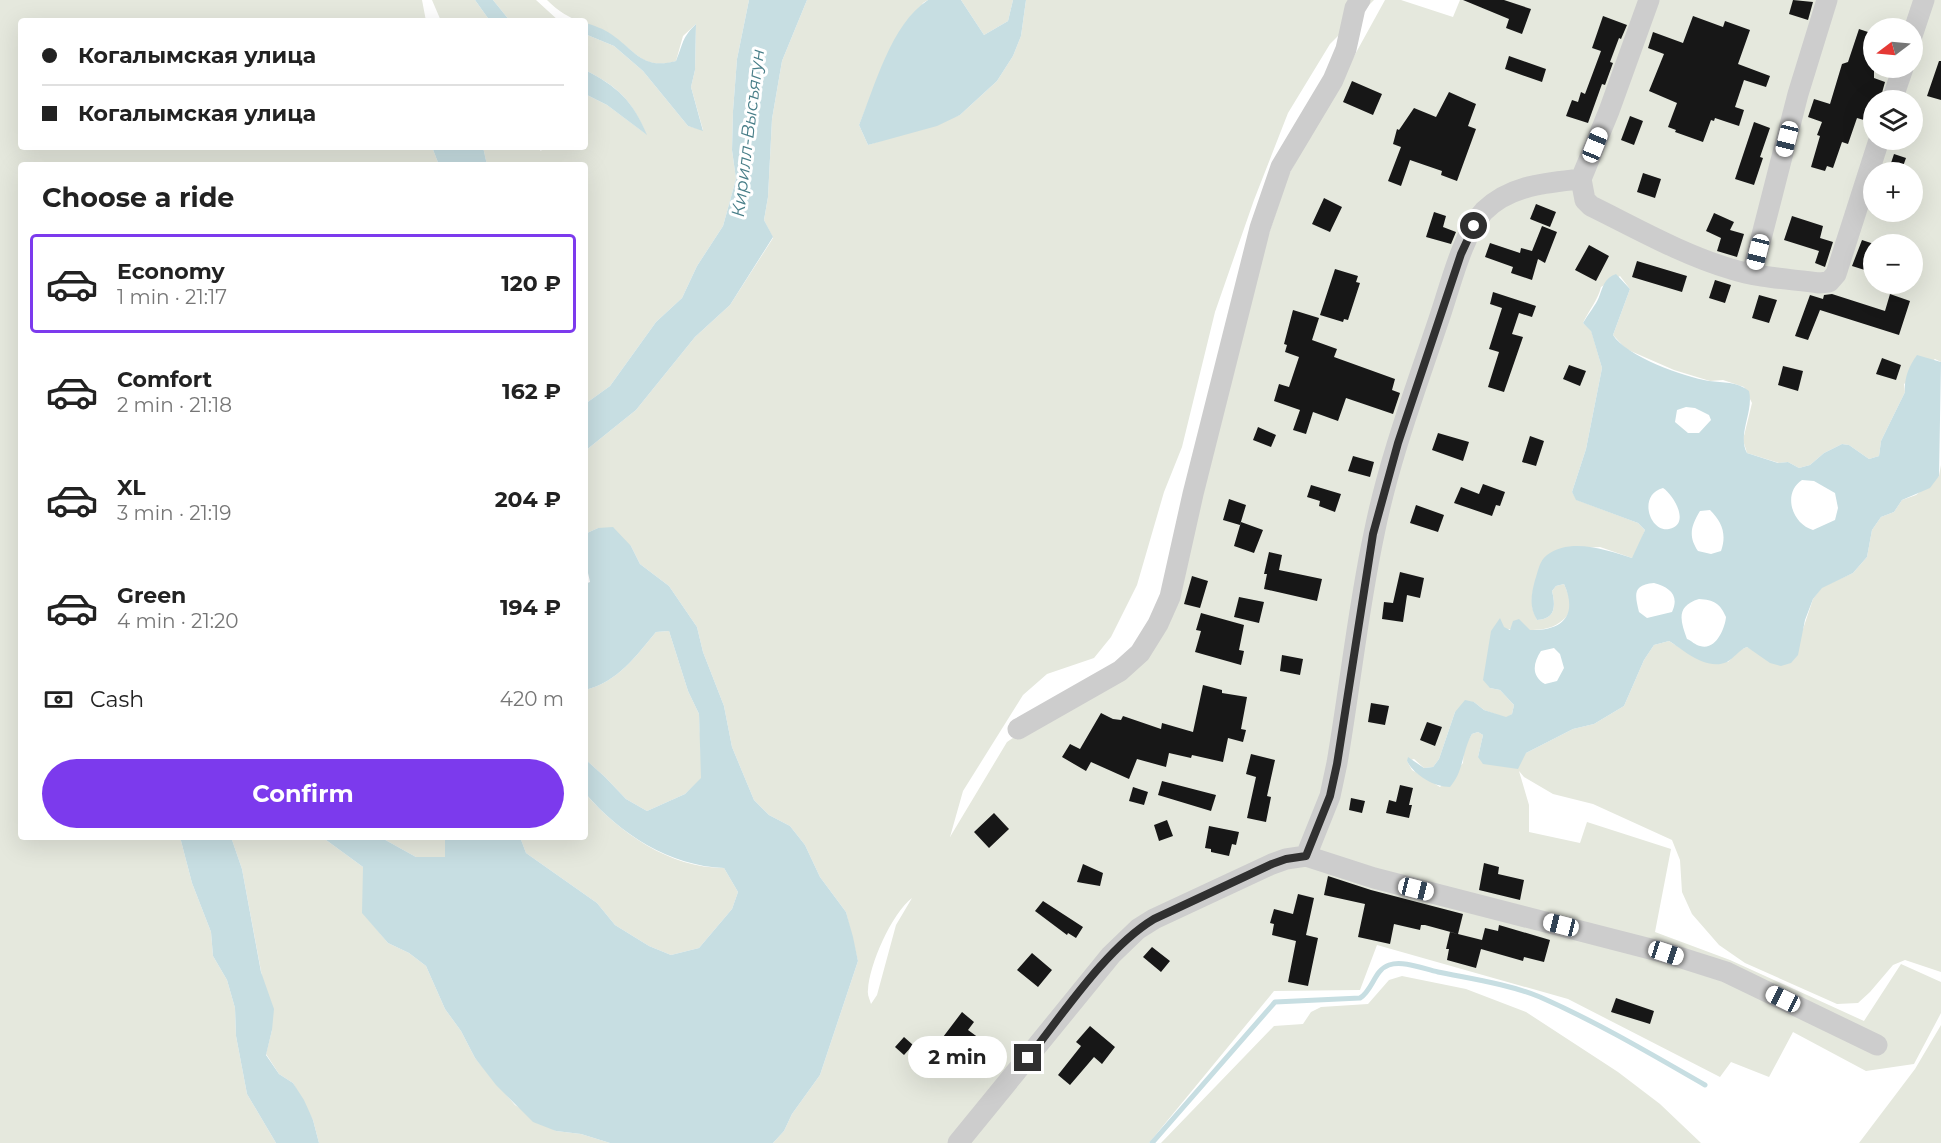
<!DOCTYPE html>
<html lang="en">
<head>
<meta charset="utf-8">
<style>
	body { margin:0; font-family:Montserrat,sans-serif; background:#f6f6f6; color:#222; height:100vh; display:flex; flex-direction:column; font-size:22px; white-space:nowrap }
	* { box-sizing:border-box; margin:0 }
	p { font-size:20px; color:#767676 }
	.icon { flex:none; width:33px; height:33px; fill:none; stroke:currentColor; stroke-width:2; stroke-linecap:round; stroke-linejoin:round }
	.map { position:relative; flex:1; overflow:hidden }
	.panel { position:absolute; left:18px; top:162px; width:570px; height:678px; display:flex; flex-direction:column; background:#fff; border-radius:6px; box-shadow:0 6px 24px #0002 }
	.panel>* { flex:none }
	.top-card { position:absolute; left:18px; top:18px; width:570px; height:132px; border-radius:6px; box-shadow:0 6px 24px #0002; display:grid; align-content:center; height:132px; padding:0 24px; background:#fff }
	.needle { width:39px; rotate:254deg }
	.buttons { position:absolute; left:1863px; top:18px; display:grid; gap:12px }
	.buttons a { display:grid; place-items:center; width:60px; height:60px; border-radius:50%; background:#fff; box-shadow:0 6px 24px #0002; font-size:30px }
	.end { position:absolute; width:27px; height:27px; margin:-14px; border:8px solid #303030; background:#fff; box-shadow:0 0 0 3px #fff }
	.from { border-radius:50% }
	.bubble { position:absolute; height:42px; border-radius:21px; background:#fff; box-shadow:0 6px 24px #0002; font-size:20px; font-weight:700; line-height:42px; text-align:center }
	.car { position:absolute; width:18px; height:36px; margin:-18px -9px; border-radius:8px; box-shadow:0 0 4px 2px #0007; background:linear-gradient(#fff 24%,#345 0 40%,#fff 0 76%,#345 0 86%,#fff 0) }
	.top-card b { display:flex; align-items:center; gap:21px; height:57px; font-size:22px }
	.top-card b+b { border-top:2px solid #e0e0e0 }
	.top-card i { width:15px; height:15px; background:#222 }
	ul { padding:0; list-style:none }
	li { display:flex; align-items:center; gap:18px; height:99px; margin:0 12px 9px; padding:0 12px; border:3px solid transparent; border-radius:6px }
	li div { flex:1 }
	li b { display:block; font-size:22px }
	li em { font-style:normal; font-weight:700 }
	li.current { border-color:#7c3aed }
	li>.icon { width:54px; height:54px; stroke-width:1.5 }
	h2 { padding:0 24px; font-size:27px; line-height:72px }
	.pay { display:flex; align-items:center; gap:15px; height:66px; padding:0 24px; font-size:22px }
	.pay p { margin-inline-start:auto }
	.button { display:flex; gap:12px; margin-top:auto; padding:12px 24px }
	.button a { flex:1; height:69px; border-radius:36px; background:#7c3aed; color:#fff; font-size:24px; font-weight:700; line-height:69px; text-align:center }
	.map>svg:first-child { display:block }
	.green { fill:#e5e8dd; fill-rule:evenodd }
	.water { fill:#c7dee2; fill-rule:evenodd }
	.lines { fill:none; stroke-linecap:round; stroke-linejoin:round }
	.stream { stroke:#c7dee2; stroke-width:5 }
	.building { fill:#171717 }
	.minor { stroke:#cdcdcd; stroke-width:21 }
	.route { stroke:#303030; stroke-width:8 }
	.labels { text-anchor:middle; stroke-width:6; stroke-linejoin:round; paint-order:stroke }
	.water-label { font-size:18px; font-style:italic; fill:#487e88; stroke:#fff }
</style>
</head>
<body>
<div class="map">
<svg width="1941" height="1143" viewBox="0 0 1941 1143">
	<rect width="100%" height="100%" fill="#fff"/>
	<path class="green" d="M0 0H422L426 21H21V147H432L439 165H21V837H180L192 883 211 932 213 956 227 980 235 1008 236 1036 247 1094 276 1143H0Z
		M432 0H475L490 21H441Z
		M493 0H536L559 21H510Z
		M547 0H749L737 59 733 111 732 150 736 179 723 226 697 266 682 298 656 322 610 386 585 404V165H487L483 147H536L541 151 544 147H585V94L607 105 646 134C632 100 617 86 585 70V34L614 46 643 71 688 126 703 130 691 87 695 70 696 24 683 36 676 61C666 64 659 65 649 62 638 58 631 50 622 43 596 25 569 23 547 0Z
		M807 0H928L923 3 870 98 859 125 868 145 960 115 997 81 1013 56 1021 36 1026 0H1374L1330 44 1288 113 1254 200 1215 312 1182 447 1164 492 1137 585 1111 637 1094 658 1047 674 1023 695 963 791 950 837 1007 742 1160 637 1207 421 1288 176 1385 0H1401L1453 17 1460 0H1941V362L1935 359 1904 384 1905 392 1881 441 1879 456 1869 459 1849 445 1842 444 1824 453 1810 465 1799 468 1788 462 1779 463 1747 453 1743 440 1752 403 1744 387 1723 380 1710 381 1674 370 1626 349 1613 335 1630 289 1620 276 1601 287C1598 300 1589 310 1583 323L1591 330 1602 368 1586 449 1572 492 1577 500 1638 523 1645 530 1635 556 1632 558 1600 547 1560 549C1543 571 1522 592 1537 620 1555 619 1556 607 1552 591L1556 586 1564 584C1569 596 1575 608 1564 619 1543 639 1515 624 1491 631L1490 688 1500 690 1514 705 1512 714 1506 718 1484 710 1474 702 1455 712 1439 759 1433 767 1424 768 1414 759 1407 761 1412 770 1440 787 1463 763 1464 747 1472 734 1478 732 1483 735 1478 757 1526 753 1573 729 1594 724 1624 706 1644 660 1654 645 1669 641 1680 648 1728 662 1738 651 1747 647 1758 653 1801 635 1813 599 1822 587 1853 573 1867 557 1872 530 1881 517 1894 512 1902 500 1916 495 1939 476 1941 465V972L1905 960 1893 965 1870 992 1858 1003 1837 1004 1745 963 1719 945 1692 914 1682 892 1680 860 1672 840 1593 804 1553 794 1524 777 1519 771 1529 805V832L1580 843 1587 822 1671 849 1655 932 1730 960 1864 1021 1901 964 1941 982V1013L1914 1064 1866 1071 1793 1032 1769 1077 1731 1062 1720 1077 1568 999 1377 945 1360 990 1274 991 1149 1143H773L784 1131 792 1114 820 1075 858 961 846 912 820 877 805 845 790 826 769 815 754 800 732 747 724 706 703 652 697 627 669 586 640 564 631 546 598 528 585 534V451L636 410 695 337 730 305 773 238 764 220 768 197 772 119 782 61ZM1874 28H1912V68H1874ZM1874 100H1912V140H1874ZM1874 172H1912V212H1874ZM1874 244H1912V284H1874ZM912 898 896 925 877 995 871 1004C870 1000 867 995 868 990 869 965 892 913 912 898Z
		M961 0H1013L1008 21 984 35Z
		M669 631 688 691 699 714 702 778 685 794 647 811 626 799 605 777 585 759V690C618 682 636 656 656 632Z
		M585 793C619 833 670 868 724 868L738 892 732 909 699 948 671 955 649 946 615 925 597 903 526 853 520 837H585Z
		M231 837H322L363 867V913L388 943 409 953 426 966 445 1009 461 1031 475 1058 515 1105 556 1131 581 1134 610 1143H319L313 1120 293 1083 279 1074 266 1054 272 1030 242 869Z
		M380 837H443L445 839V857H416Z
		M1402 976 1466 989 1526 1012 1618 1072 1660 1104 1701 1143H1161L1274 1026 1303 1024 1311 1012 1321 1007 1368 1004 1389 980Z
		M1941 1025V1143H1859L1915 1069Z"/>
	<path class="water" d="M475 0H493L510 21H490Z
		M749 0H807L782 61 772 119 768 197 764 220 773 237 730 305 695 337 636 410 585 451V404L610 386 656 322 682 298 697 266 723 226 736 179 732 150 733 111 737 59Z
		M928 0H961L984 35 1008 21 1013 0H1026L1021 36 1013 56 997 81 960 115 937 126 868 145 859 125C875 86 891 24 928 0Z
		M585 23C593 25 604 29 611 34 636 51 642 70 676 61 684 42 681 39 696 24L695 70 691 87 703 131 688 126 643 71 614 46 585 34Z
		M585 70C617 86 633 101 647 135L607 105 585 94Z
		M432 147H483L487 165H439Z
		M1616 274 1630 289 1613 335C1626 356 1684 377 1709 381 1724 383 1736 381 1749 391 1754 412 1737 434 1747 453L1778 463 1788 462 1799 468 1810 465 1824 453 1842 444 1849 445 1869 459 1879 456 1881 441 1905 392C1904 378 1909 366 1917 355L1941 362 1939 476 1930 488 1902 500 1894 512 1881 517 1872 530 1867 557 1853 573 1822 588 1813 599 1805 620 1798 655 1791 663 1781 666 1770 663 1747 647C1739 650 1734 658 1727 662 1706 671 1685 651 1669 641L1654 645 1644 660 1624 706 1594 724 1573 729 1526 753 1518 769 1483 764 1478 757 1483 735 1478 732 1472 734C1462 751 1464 771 1450 787 1434 787 1414 775 1407 761L1408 757 1424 768 1433 767 1439 759 1455 712 1465 700 1474 702 1484 710 1506 717 1512 714 1514 705 1500 690 1490 688 1483 680 1491 631 1500 618 1504 627 1510 630 1513 621 1519 619 1530 630C1563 631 1578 615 1564 584L1556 586 1552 591C1556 607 1555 619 1537 620 1529 607 1531 595 1535 580 1538 572 1539 561 1547 555 1571 537 1607 550 1632 558L1645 530 1638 523 1576 500 1572 492 1586 449 1602 368 1591 331 1583 323C1588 314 1596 305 1599 297 1603 287 1604 278 1616 274ZM1686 407 1695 408 1709 415 1711 420 1699 433H1688L1675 422 1677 410ZM1802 480 1814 481 1835 493 1838 508 1835 520 1813 530C1792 524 1782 493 1802 480ZM1663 488C1674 495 1691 525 1669 529 1650 533 1637 495 1663 488ZM1710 510C1722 522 1727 534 1721 551L1711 554 1698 551C1688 536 1691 526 1700 511ZM1654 583C1669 587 1680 595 1672 612L1647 618 1639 612C1635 595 1632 585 1654 583ZM1699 599C1714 600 1720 603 1726 617 1725 628 1716 651 1700 646 1695 645 1692 641 1687 639 1680 620 1676 606 1699 599ZM1554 648 1560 654 1564 668 1557 681 1545 684C1531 676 1533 663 1541 651Z
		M613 527 631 546 640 564 669 586 697 627 703 652 724 706 732 747 754 800 769 815 790 826 805 845 820 877 846 912 853 937 858 961 820 1075 792 1114 784 1131 773 1143H610L581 1134 556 1131 533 1122 496 1085 475 1058 461 1031 445 1009 426 966 409 953 388 943 362 913 363 867 322 837H380L416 857H445V839L443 837H520L526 853 597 903 615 925 649 946 671 955 699 948 732 909 738 892 724 868C670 866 620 834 585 793V759L605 777 626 799 647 811 685 794 701 778 699 714 688 691 669 631 656 632C636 656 618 682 585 690V584L590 582 588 573 585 571V534L598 528Z
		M180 837H231L242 869 261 972 274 1009 272 1030 266 1055 279 1074 293 1083 304 1100 313 1120 319 1143H276L247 1094 236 1036 235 1008 227 980 213 956 211 932 192 883Z"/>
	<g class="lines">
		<path class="stream" d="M1152 1143 1275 1002 1360 998C1373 990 1374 970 1389 965 1403 960 1424 969 1438 972 1472 979 1508 984 1540 997 1597 1022 1651 1054 1705 1085"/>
	</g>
	<path class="building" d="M1463 0H1504L1531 9 1522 34 1506 28 1509 19Z
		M1793 0 1813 2 1808 20 1789 14Z
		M1603 16 1627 25 1621 39 1619 38 1610 62 1613 63 1605 85 1602 84 1588 123 1566 116 1572 100 1578 102 1581 92 1585 94 1601 51 1592 48Z
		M1693 16 1723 27 1725 21 1750 30 1738 64 1770 76 1766 87 1744 80 1735 107 1744 110 1739 126 1715 118 1714 121 1711 120 1703 142 1675 132 1676 130 1668 127 1677 103 1649 91 1664 54 1648 48 1653 32 1683 43Z
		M1859 29 1874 34V78L1885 82 1880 100H1874V123L1857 118 1848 144 1842 142 1833 168 1827 166 1825 171 1811 167 1820 136 1817 135 1822 122 1808 117 1814 99 1830 104 1842 64 1848 62Z
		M1509 56 1546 69 1542 82 1505 69Z
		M1939 61H1941V100L1927 96Z
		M1352 81 1382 94 1373 115 1343 102Z
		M1449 92 1476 104 1468 126 1476 129 1457 181 1441 175 1442 171 1410 160 1401 186 1388 181 1401 147 1393 144 1397 129 1399 130 1414 108 1436 117Z
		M1630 116 1643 121 1634 145 1621 140Z
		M1754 122 1770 128 1760 157 1763 158 1754 185 1735 179Z
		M1894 154 1906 158 1901 172H1888Z
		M1643 173 1661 179 1655 198 1637 192Z
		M1324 198 1342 207 1330 232 1312 224Z
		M1536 204 1556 212 1550 227 1530 219Z
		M1434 212 1446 216 1443 227 1456 232 1451 244 1426 237Z
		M1714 213 1734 222 1730 230 1744 234 1737 257 1717 251 1721 238 1706 231Z
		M1792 216 1823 226 1820 238 1833 242 1825 267 1815 263 1819 251 1784 240Z
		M1542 226 1557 232 1545 263 1538 259 1532 280 1511 273 1513 267 1485 257 1490 243 1520 253 1521 248 1532 251Z
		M1862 240 1874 244 1871 272 1852 266Z
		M1589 245 1609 256 1596 281 1575 270Z
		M1637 261 1687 276 1682 292 1632 277Z
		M1335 269 1358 276 1356 282 1360 283 1348 320 1344 319 1343 322 1320 315Z
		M1715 280 1731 285 1725 303 1709 298Z
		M1493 292 1536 306 1532 317 1519 313 1512 334 1523 337 1504 392 1488 387 1499 352 1489 349 1502 308 1490 304Z
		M1832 294 1885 311 1890 294 1910 301 1899 335 1820 310 1808 340 1795 336 1810 295 1823 299 1824 295Z
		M1759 295 1777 300 1769 323 1752 318Z
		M1293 310 1319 318 1312 340 1337 349 1334 357 1395 379 1392 390 1400 393 1393 414 1346 398 1338 421 1313 412 1306 434 1293 430 1300 410 1274 401 1279 384 1289 387 1299 357 1285 352 1287 345 1284 344Z
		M1882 358 1901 365 1896 380 1876 374Z
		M1569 365 1586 371 1580 386 1563 379Z
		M1783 366 1803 371 1798 391 1778 385Z
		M1258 427 1276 435 1271 447 1253 440Z
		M1438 433 1469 442 1463 461 1432 450Z
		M1530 436 1544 441 1536 466 1522 462Z
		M1353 456 1374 462 1370 477 1348 471Z
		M1483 484 1505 492 1500 506 1496 505 1492 516 1454 503 1461 487 1479 494Z
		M1311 485 1341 494 1335 512 1319 506 1320 501 1307 497Z
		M1229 499 1246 505 1240 525 1223 520Z
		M1416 505 1444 515 1438 532 1410 523Z
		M1241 522 1263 530 1254 553 1234 546Z
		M1269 552 1282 555 1279 570 1322 579 1317 601 1264 589 1267 574H1264Z
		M1400 572 1424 578 1420 598 1407 595 1403 622 1382 619 1384 602 1393 603Z
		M1192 576 1208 581 1200 608 1184 604Z
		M1239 597 1264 602 1259 623 1234 617Z
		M1201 613 1244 625 1239 650 1244 651 1241 665 1195 652 1201 631 1196 630Z
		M1282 655 1303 659 1300 675 1280 671Z
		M1203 685 1222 690V693L1247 697 1241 729 1246 730 1243 742 1228 738 1223 762 1192 755 1191 758 1169 753 1166 767 1137 759 1129 779 1091 762 1086 771 1062 757 1070 744 1080 749 1101 713 1113 719 1121 720 1123 716 1161 729 1162 723 1193 732Z
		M1371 703 1389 706 1385 725 1368 722Z
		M1427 722 1442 727 1435 746 1420 740Z
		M1251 754 1275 760 1267 796 1271 797 1266 822 1247 818 1256 777 1246 774Z
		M1162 781 1216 795 1211 811 1158 795Z
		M1400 785 1413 788 1409 805H1412L1409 818 1386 813 1389 800 1396 802Z
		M1133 787 1148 792 1144 805 1129 801Z
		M1351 798 1365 801 1362 813 1349 810Z
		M994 813 1009 829 989 848 974 832Z
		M1167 820 1173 836 1159 841 1154 825Z
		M1209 826 1239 832 1236 845 1232 844 1229 856 1211 852V849L1205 848Z
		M1484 863 1499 867 1498 874 1524 880 1520 900 1479 890Z
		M1083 864 1103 873 1100 886 1077 882Z
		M1328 876 1371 890 1463 914 1458 934 1425 925H1421L1420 930 1394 924 1390 944 1358 937 1365 904 1324 895Z
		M1298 894 1314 898 1306 935 1318 938 1308 986 1288 982 1296 941 1272 935 1274 924 1270 923 1274 909 1293 914Z
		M1043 901 1083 927 1076 938 1068 933 1067 935 1035 911Z
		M1499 925 1550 940 1544 962 1524 957 1523 961 1481 949 1476 968 1447 960 1449 949H1446L1450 932 1482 940 1485 928 1498 931Z
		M1152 947 1170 961 1161 972 1143 957Z
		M1032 953 1052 970 1038 987 1017 970Z
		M1616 998 1654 1011 1650 1024 1611 1012Z
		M962 1012 974 1022 968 1030 1002 1055 993 1067 961 1042 951 1055 937 1045Z
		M1090 1026 1115 1047 1102 1064 1094 1057 1070 1085 1058 1075 1081 1046 1076 1042Z
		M904 1037 913 1045 904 1055 895 1047Z"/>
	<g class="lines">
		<path class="minor" d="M1912 36 1924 0
			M1892 100 1903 68
			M1581 179 1585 200 1591 206C1636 228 1683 255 1731 269 1759 278 1790 279 1819 283L1829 282 1836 274 1879 140
			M1581 179 1609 111 1649 0
			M1752 274 1798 94 1827 0
			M1018 729 1120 671 1140 653 1158 624 1170 597 1193 494 1260 228 1281 167 1333 80 1346 49 1355 8 1360 0
			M1306 856 1374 878 1666 953 1726 972 1877 1045
			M958 1143 1111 955 1138 929 1154 919 1272 864 1286 859 1306 856 1330 796 1337 763C1350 687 1358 609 1374 534 1389 459 1416 388 1440 316 1450 287 1463 233 1484 211 1510 185 1546 183 1581 179"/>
	</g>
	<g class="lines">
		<path class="route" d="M1028 1058C1063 1014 1106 948 1154 919L1272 864 1286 859 1306 856 1330 796 1337 764 1373 534 1398 443 1461 254 1474 226"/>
	</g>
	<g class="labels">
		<g class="water-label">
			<text transform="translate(748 133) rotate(-83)" y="6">Кирилл-Высъягун</text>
		</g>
	</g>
</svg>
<div class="buttons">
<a><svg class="needle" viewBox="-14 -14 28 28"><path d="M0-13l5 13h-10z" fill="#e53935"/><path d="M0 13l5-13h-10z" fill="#767676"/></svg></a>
<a><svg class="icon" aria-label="layers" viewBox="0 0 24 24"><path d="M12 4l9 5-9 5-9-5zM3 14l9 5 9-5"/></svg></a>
<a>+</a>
<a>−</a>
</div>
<i class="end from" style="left:1474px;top:226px"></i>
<i class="end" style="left:1028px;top:1058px"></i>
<div class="bubble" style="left:908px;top:1036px;width:99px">2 min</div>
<i class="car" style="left:1787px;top:139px;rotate:194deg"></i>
<i class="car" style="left:1595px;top:145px;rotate:22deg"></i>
<i class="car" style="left:1758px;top:252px;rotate:194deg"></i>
<i class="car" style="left:1416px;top:889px;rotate:104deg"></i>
<i class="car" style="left:1561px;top:925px;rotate:284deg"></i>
<i class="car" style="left:1666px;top:953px;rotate:108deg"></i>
<i class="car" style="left:1783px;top:999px;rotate:296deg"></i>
<div class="top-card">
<b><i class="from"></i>Когалымская улица</b>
<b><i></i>Когалымская улица</b>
</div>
<section class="panel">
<h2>Choose a ride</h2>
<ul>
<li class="current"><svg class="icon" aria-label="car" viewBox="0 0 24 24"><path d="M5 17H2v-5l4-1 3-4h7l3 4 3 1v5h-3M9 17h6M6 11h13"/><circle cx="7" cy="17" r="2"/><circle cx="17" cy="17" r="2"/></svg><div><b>Economy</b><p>1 min · 21:17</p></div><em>120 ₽</em></li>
<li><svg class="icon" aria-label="car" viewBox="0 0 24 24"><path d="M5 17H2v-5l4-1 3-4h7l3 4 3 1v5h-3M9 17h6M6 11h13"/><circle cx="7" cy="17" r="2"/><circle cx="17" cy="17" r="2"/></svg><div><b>Comfort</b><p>2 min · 21:18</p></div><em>162 ₽</em></li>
<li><svg class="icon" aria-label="car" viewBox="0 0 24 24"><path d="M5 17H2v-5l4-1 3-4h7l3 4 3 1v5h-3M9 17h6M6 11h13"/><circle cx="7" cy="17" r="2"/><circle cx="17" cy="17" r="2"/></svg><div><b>XL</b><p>3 min · 21:19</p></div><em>204 ₽</em></li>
<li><svg class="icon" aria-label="car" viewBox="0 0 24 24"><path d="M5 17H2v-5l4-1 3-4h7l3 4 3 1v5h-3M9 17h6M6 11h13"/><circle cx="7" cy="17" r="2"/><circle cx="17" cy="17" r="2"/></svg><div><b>Green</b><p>4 min · 21:20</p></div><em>194 ₽</em></li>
</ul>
<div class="pay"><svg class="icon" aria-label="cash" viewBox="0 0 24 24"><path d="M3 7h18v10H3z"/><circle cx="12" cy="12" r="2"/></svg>Cash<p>420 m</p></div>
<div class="button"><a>Confirm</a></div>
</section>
</div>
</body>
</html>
